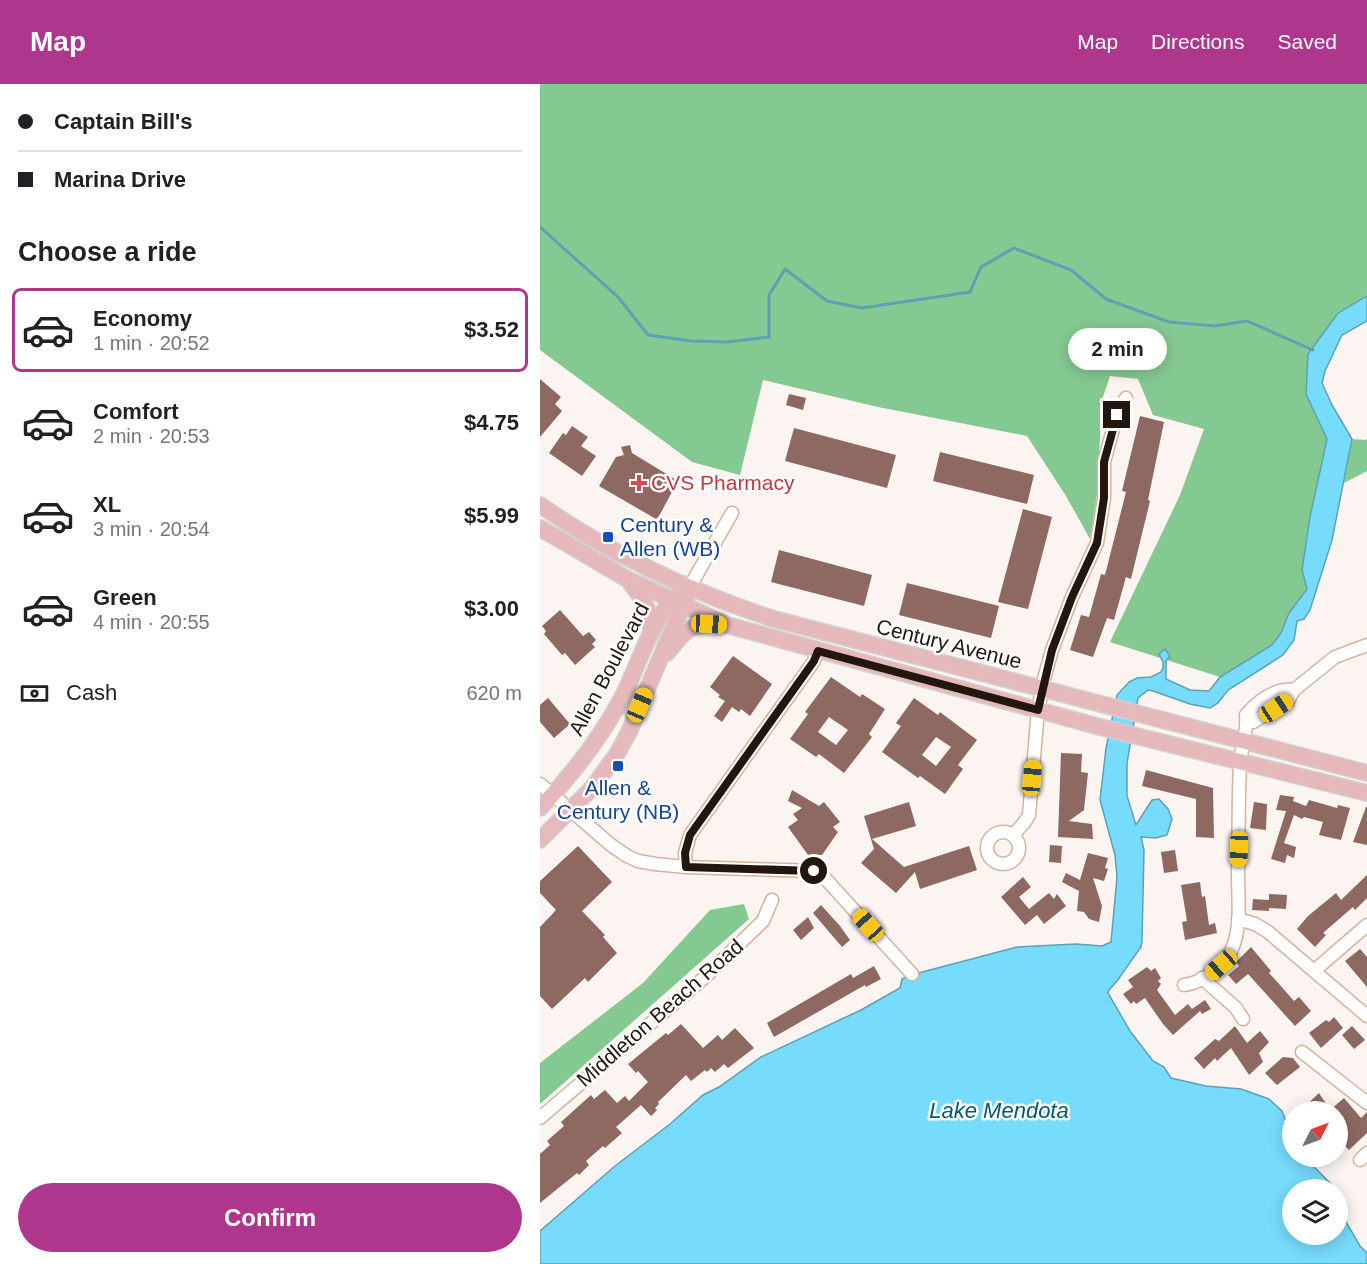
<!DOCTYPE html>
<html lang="en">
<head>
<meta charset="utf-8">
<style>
	body { margin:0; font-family:Arial,sans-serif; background:#f2f2f2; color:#202124; height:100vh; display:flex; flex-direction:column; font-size:22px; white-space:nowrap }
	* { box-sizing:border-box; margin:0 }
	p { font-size:20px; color:#757577 }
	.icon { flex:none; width:33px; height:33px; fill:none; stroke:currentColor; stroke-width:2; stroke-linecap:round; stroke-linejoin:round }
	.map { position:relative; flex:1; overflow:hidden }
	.details { display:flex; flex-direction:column; background:#fff; width:540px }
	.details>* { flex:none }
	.top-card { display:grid; align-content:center; height:132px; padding:0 18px; background:#fff }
	.needle { width:39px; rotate:48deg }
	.fabs { position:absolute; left:742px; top:1017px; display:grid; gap:12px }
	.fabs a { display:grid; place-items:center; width:66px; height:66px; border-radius:50%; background:#fff; box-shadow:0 3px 15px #0003; font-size:30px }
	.end { position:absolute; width:27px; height:27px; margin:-14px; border:8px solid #22160e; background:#fff; box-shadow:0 0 0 3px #fff }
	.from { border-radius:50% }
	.bubble { position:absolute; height:42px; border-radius:21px; background:#fff; box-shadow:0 3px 15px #0003; font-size:20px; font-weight:600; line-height:42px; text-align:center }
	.car { position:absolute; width:18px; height:36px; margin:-18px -9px; border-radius:8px; box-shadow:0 0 4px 2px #0007; background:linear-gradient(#f5c518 24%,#345 0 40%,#f5c518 0 76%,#345 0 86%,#f5c518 0) }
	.top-card b { display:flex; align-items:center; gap:21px; height:57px; font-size:22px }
	.top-card b+b { border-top:2px solid #e0e0e0 }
	.top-card i { width:15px; height:15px; background:#202124 }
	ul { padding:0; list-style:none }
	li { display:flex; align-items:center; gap:18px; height:84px; margin:0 12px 9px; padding:0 6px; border:3px solid transparent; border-radius:9px }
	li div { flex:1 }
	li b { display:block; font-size:22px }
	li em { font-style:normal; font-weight:600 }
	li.current { border-color:#ae378d }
	li>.icon { width:54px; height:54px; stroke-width:1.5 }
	h2 { padding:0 18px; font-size:27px; line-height:72px }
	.pay { display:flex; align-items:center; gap:15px; height:66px; padding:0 18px; font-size:22px }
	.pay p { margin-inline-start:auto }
	.cta { display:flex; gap:12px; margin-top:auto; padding:12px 18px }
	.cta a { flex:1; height:69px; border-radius:36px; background:#ae378d; color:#fff; font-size:24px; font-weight:600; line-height:69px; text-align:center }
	header { display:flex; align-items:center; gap:36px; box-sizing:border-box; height:84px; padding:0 30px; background:#ae378d; color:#fff }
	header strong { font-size:28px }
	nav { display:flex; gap:33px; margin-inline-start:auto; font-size:21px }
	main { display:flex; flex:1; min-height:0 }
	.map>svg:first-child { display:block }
	.forest { fill:#85c992 }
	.water { fill:#77dbfb; stroke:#5ea0b4; stroke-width:1.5 }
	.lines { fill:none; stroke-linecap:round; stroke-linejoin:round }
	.stream { stroke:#5ea0b4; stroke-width:3 }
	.building { fill:#8d6961; fill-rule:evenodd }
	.minor-casing { stroke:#d3b49d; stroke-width:15 }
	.major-casing { stroke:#d3d0cf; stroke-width:18 }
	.minor { stroke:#fff; stroke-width:12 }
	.major { stroke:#e5b8bb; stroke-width:15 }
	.route { stroke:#22160e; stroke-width:8 }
	.health-dot { fill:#e0444e; stroke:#fff; stroke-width:2 }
	.transit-dot { fill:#1a4fb4; stroke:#fff; stroke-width:2 }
	.labels { text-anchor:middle; stroke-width:5; stroke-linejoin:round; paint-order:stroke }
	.health-label { font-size:21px; fill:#be3a42; stroke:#fff; text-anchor:start }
	.transit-label { font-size:21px; fill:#164399; stroke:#fff; text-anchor:start }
	.street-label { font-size:21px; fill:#22160e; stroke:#fff }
	.water-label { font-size:22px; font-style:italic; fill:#005a6f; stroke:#fff }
</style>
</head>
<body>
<header>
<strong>Map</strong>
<nav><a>Map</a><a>Directions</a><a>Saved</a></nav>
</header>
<main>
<section class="details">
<div class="top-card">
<b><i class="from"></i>Captain Bill's</b>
<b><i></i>Marina Drive</b>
</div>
<h2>Choose a ride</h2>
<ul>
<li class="current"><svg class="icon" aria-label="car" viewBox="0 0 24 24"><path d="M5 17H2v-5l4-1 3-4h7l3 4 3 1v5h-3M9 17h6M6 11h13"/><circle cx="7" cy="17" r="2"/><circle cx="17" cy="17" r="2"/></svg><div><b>Economy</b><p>1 min · 20:52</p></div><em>$3.52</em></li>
<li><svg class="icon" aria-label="car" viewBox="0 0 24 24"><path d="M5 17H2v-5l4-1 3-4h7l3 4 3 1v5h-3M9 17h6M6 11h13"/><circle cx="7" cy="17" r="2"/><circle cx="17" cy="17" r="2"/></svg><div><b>Comfort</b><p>2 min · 20:53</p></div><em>$4.75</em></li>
<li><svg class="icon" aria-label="car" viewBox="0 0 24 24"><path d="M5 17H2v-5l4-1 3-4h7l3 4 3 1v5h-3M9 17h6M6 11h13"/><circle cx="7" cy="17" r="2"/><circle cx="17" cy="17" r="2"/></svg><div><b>XL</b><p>3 min · 20:54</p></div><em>$5.99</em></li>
<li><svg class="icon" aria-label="car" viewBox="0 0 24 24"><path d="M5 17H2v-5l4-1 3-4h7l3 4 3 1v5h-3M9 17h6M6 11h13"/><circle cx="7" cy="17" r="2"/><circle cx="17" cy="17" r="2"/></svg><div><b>Green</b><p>4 min · 20:55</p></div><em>$3.00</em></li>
</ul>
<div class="pay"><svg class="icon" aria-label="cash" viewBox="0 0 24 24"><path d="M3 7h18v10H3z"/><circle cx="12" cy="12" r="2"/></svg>Cash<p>620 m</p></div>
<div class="cta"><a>Confirm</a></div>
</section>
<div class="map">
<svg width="827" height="1180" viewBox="0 0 827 1180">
	<rect width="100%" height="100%" fill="#fbf4f0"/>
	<path class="forest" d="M0 0H827V212L798 229 766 310 787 354 770 433 762 486 767 505 749 529 741 549 732 561 680 593 570 558 640 411 664 345 613 331 598 295 570 292 562 316 557 410 550 455 526 412 487 352 338 323 223 296 200 391 152 378 0 266Z
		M827 354V387L804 399 812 355 826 356Z
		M204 820 209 835 0 1020V979L103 899 170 826Z"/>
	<path class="water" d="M827 212V237L802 251 785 287 782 299 792 321 812 355 792 456 770 526 764 535 757 537 754 556 743 571 688 606 678 619 670 624 650 620 613 607 608 606 598 614 587 679V712L596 741 612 716 619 715 628 725 632 735 627 751 616 754 601 753 604 766 602 857 601 863 577 897 569 906 568 909 590 947 613 977 624 983 631 994 666 1002 701 1005 729 1015 742 1027 753 1056V1072L764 1073 792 1101 793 1105 753 1106V1150H798V1124L820 1162 827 1169V1180H0V1147L75 1082 130 1040 163 1011 179 1003 221 973 321 926 360 904 362 895 371 891 477 863 536 860 562 862 571 858 577 793 575 771 560 716 566 664 577 611 589 598 597 594 611 593 621 588 623 584V578L619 570 625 565 630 572 626 577V595L650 606 669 607 680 593 732 561 741 549 749 529 767 505 762 486 770 433 787 355 766 310 768 270 798 229Z"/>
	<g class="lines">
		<path class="stream" d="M0 143 78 213 108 251 152 257 188 258 229 253V211L245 185 287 217 322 224 430 208 441 183 474 164 531 186 566 215 629 238 675 242 707 237 773 266"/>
	</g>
	<path class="building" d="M0 295 21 313 15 320 22 327 0 353Z
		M249 310 266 314 263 326 246 321Z
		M600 332 624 338 608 416 610 417 591 495 586 493 574 536 567 534 553 573 530 566 541 531 549 533 561 490 565 491 586 408 582 407Z
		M32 342 48 353 41 362 56 372 42 392 9 369 23 349 26 351Z
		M254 344 356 371 347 404 245 377Z
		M90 361 92 369 138 397 119 432 116 435 59 402 76 373 84 371 81 363Z
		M400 368 494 391 487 420 393 397Z
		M483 425 512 433 488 525 458 518Z
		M239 466 332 491 324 522 231 498Z
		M367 499 459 522 451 554 359 531Z
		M20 526 43 552 49 548 56 556 52 560 55 563 35 581 25 569 22 571 4 550 6 547 2 542Z
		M193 572 232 600 210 632 201 625 199 628 192 623 182 638 174 632 185 617 178 613 180 611 170 603Z
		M291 593 320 613 322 610 345 625 329 650 332 653 304 689 279 670 276 673 250 655 268 630 265 628ZM289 633 308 646 296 661 278 648Z
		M8 614 30 640 14 654 0 638V621Z
		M374 614 398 631 400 628 437 656 418 681 423 685 405 710 380 692 378 694 342 668 361 642 356 639ZM396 653 411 663 396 682 382 671Z
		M521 669 542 670 541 688 548 689 544 726 529 737 552 740 553 755 518 753Z
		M606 686 673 704 674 754 656 753V715L602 702Z
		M252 706 279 722 284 718 300 738 293 743 298 748 282 771H268L248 743 258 736 253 730 262 724 248 717Z
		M740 711 754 713 753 717 766 722 769 716 797 724 798 721 810 724 801 756 779 751 783 738 764 733 762 735 754 731 744 759 756 763 754 774 747 771 745 779 731 775 746 727 736 726Z
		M369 718 376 742 332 755 364 783 429 762 437 786 380 805 375 788 356 809 321 779 334 765 324 732Z
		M714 718 727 720 726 746 710 744Z
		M826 723H827V761L813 758Z
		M510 761 522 762 521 779 509 778Z
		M38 762 72 798 42 827 65 851 63 853 77 869 48 898 45 894 12 925 0 912V843L16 826 0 809V797Z
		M635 766 638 787 624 789 621 768Z
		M548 769 568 774 565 784 568 785 564 797 553 794 562 822 559 838 549 835 544 828 537 827 539 807 522 798 526 789 540 796Z
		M827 791V814L815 826 813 823 783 849 786 851 775 863 757 845 768 832 796 809 801 816Z
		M483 793 491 803 479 813 489 825 509 809 514 815 517 810 526 822 504 840 497 831 485 841 461 813Z
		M660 798 662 813 665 812 669 841 675 839 677 849 645 856 642 838 647 837 641 801Z
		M729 810 747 811 746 825 729 824V827L712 826 713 815 729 816Z
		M281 821 300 842 310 856 302 863 273 829Z
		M268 833 274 844 261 856 253 846Z
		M711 863 731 887 729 889 740 901 754 917 759 913 771 927 755 942 708 890 696 900 688 891 699 882 696 878Z
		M820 865 827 873V903L805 877Z
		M334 882 341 895 326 903 325 901 234 953 227 939 311 890 313 894Z
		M607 883 611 887 615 884 621 894 618 897 621 900 617 906 635 931 648 920 652 925 665 916 671 925 662 930 660 927 633 951 623 940 605 914 596 920 594 917 591 920 583 910 593 903 588 896Z
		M794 933 803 944 781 964 769 949 786 936 789 938Z
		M141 940 163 964 178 951 182 956 195 944 214 964 188 984 184 980 175 988 171 984 167 988 165 986 151 997 146 991 118 1018 119 1020 115 1024 117 1026 111 1032 101 1021 76 1043 82 1049 65 1064 63 1062 46 1077 49 1081 39 1091 37 1089 0 1119V1070L10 1061 7 1057 24 1042 21 1038 51 1011 54 1015 65 1006 77 1019 85 1012 89 1017 108 998 98 987 96 989 88 980 126 949 128 951Z
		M695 942 707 959 720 947 729 958 719 969 723 978 709 991 691 964 677 977 675 974 664 985 654 974 675 955 679 957Z
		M812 942 825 956 814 965 802 951Z
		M743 973 753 974 760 983 737 1001 725 989Z
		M779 1009 790 1026 804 1014 821 1034 827 1028V1049L809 1066 798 1055V1028H759Z"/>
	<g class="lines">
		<defs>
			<path id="minor" d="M149 504 192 429
				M707 638H713L748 617 754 606 795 573 827 561
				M0 700 71 761 87 772 98 777 115 780 146 783 274 787 283 792 372 890
				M447 764a16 16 0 1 1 32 0a16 16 0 1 1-32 0Z
				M473 751 484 739 489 731 498 626 504 595 512 566 532 513 557 459 564 414V378L577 331 586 314
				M146 783 145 769 150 751 274 577 277 567
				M698 835 715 840 727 847 827 932
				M774 887 827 841
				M662 894 696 924 703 935
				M644 901C662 899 683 883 691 867 702 845 698 815 698 790 699 754 698 717 700 680 701 664 708 646 706 631 718 617 735 604 754 606
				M762 968 827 1019
				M0 1034 165 893 223 837 232 816
				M820 1076 827 1069"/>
			<path id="major" d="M0 421C72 471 151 508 234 535L827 689
				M0 444 87 495 187 541 560 643 827 709
				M91 500C104 516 111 527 111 548
				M127 569C144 548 149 539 178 540
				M0 724C33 690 62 652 84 610 98 582 114 528 139 510
				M0 756 53 703 77 670 89 648 146 513"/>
		</defs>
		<use href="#minor" class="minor-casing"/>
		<use href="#major" class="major-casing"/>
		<use href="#minor" class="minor"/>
		<use href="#major" class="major"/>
	</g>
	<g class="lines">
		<path class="route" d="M274 787 146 783 145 769 150 751 274 577 278 567 498 626 512 566 532 513 557 459 564 414V378L577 331"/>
	</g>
	<path class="health-dot" d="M96 390h6v6h6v6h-6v6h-6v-6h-6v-6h6z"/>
	<g class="transit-dot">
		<rect x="62" y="447" width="12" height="12" rx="3"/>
		<rect x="72" y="676" width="12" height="12" rx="3"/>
	</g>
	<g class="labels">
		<g class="health-label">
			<text x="111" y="406">CVS Pharmacy</text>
		</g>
		<g class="transit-label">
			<text x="80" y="448">Century &amp;<tspan x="80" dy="24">Allen (WB)</tspan></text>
			<text x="78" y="711" text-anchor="middle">Allen &amp;<tspan x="78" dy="24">Century (NB)</tspan></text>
		</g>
		<g class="street-label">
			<text transform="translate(409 560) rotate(14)" y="7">Century Avenue</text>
			<text transform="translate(69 585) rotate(-62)" y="7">Allen Boulevard</text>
			<text transform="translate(120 929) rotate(-41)" y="7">Middleton Beach Road</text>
		</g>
		<g class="water-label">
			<text x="459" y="1034">Lake Mendota</text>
		</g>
	</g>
</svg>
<div class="fabs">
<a><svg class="needle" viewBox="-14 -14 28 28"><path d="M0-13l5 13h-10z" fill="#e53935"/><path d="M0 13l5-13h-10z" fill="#757577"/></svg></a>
<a><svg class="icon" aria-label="layers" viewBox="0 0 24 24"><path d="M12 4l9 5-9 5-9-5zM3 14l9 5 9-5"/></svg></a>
</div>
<i class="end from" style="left:274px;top:787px"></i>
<i class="end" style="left:577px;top:331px"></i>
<div class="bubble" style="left:528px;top:244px;width:99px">2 min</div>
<i class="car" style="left:169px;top:540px;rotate:93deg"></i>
<i class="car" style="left:100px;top:621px;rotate:23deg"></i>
<i class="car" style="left:736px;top:624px;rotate:57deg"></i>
<i class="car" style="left:492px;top:694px;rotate:5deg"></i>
<i class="car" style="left:699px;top:765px;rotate:182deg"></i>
<i class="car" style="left:328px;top:841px;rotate:318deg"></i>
<i class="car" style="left:681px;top:881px;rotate:229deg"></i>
</div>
</main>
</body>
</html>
